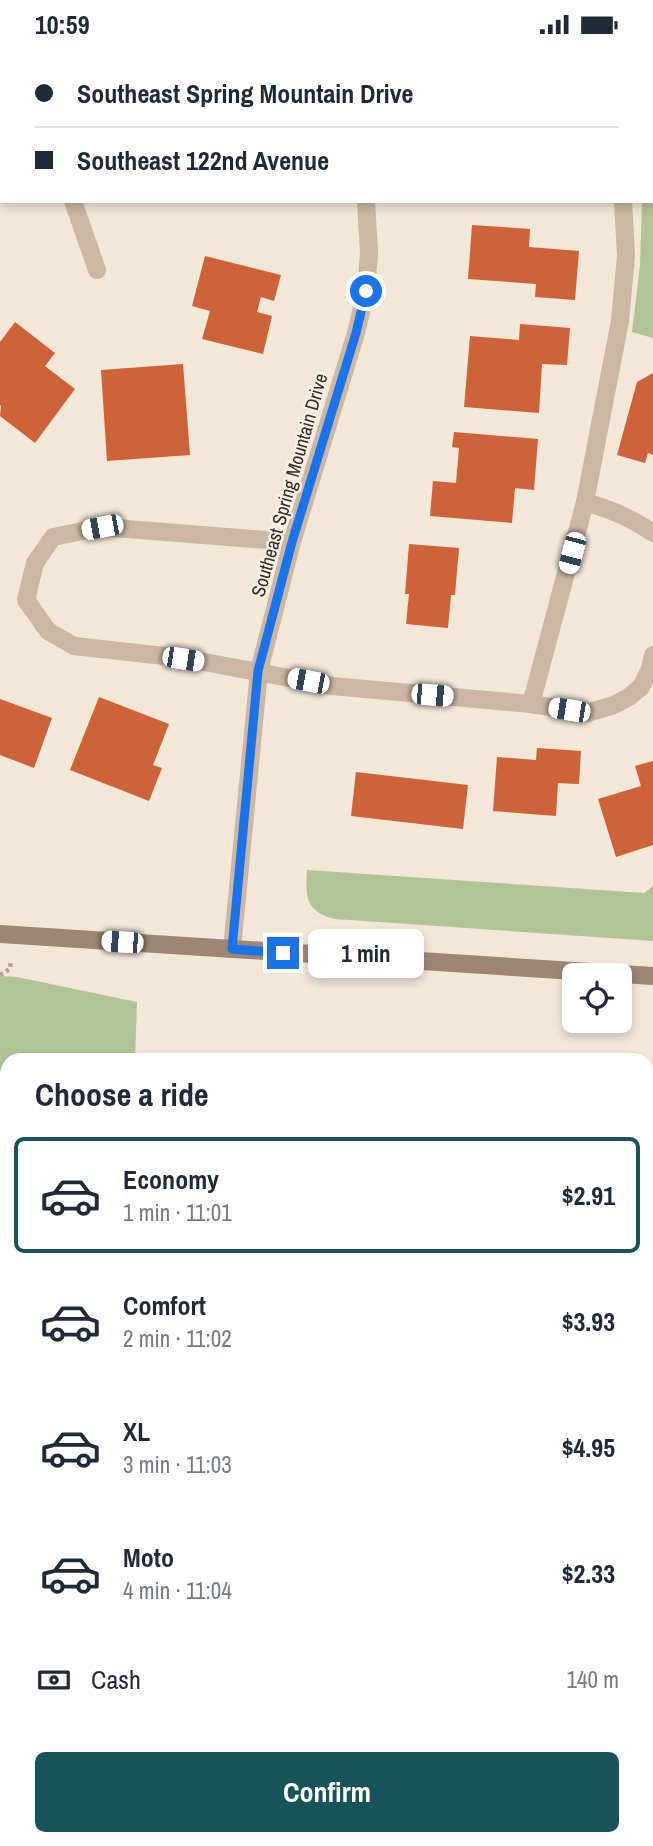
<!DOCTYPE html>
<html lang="en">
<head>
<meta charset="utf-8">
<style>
	body { margin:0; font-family:"Archivo Narrow",sans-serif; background:#f2f2f3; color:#1f2937; height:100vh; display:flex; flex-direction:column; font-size:26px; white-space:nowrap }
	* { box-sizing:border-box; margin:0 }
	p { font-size:23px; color:#747a83 }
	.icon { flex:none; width:38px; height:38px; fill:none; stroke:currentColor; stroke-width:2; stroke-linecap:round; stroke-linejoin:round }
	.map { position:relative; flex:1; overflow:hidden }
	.drawer { position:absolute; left:0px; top:1004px; width:654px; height:793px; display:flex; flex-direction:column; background:#fff; border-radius:21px 21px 0 0; box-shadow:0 4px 10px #0003 }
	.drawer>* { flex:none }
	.top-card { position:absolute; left:0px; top:0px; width:654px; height:154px; box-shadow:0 4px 10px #0003; display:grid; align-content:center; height:154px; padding:0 35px; background:#fff }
	.controls { position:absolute; left:562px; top:914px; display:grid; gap:14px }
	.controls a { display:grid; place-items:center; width:70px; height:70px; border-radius:10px; background:#fff; box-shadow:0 4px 10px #0003; font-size:35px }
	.end { position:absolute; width:32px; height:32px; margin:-16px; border:9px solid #1a73e8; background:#fff; box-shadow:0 0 0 4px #fff }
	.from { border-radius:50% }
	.bubble { position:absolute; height:49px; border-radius:10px; background:#fff; box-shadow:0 4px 10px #0003; font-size:23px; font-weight:700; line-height:49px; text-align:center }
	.car { position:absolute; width:21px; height:42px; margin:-21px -10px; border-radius:9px; box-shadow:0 0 5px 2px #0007; background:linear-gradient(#fff 24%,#345 0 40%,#fff 0 76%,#345 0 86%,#fff 0) }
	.top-card b { display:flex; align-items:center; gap:24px; height:66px; font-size:26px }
	.top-card b+b { border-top:2px solid #e0e1e3 }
	.top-card i { width:18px; height:18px; background:#1f2937 }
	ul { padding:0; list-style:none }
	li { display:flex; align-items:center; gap:21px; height:116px; margin:0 14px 10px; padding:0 21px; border:4px solid transparent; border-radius:10px }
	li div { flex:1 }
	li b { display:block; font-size:26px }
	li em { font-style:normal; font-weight:700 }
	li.on { border-color:#18535a }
	li>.icon { width:63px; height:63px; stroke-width:1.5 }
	h2 { padding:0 35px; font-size:32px; line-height:84px }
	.pay { display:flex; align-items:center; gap:18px; height:77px; padding:0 35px; font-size:26px }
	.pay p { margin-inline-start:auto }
	.primary-button { display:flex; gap:14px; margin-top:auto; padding:14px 35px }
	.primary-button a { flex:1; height:80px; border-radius:10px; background:#18535a; color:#fff; font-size:28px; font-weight:700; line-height:80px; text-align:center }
	.status { display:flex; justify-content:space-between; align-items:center; height:49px; padding:0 35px; background:#fff; direction:ltr }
	.status svg { height:19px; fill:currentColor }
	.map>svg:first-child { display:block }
	.green { fill:#b2c397 }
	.building { fill:#ce633a }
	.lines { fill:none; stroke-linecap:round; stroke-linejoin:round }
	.path { stroke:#b7a18d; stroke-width:4.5; stroke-dasharray:3.5 3.5; stroke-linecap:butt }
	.service { stroke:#cbb7a3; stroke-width:18 }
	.minor { stroke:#cbb7a3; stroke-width:18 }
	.secondary { stroke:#9f8574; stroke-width:18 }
	.route { stroke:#1a73e8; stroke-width:9 }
	.labels { text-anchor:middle; stroke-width:5; stroke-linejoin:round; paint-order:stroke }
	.street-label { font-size:19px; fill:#362b26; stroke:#faf1e4 }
</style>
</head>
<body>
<div class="status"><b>10:59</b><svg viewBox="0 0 49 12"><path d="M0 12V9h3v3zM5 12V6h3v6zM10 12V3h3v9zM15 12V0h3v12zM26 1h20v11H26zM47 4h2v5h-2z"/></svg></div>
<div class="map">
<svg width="653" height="1797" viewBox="0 0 653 1797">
	<rect width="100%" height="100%" fill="#f3e7d8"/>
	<path class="green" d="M653 102V289L632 283 640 216 642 152H653Z
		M307 821 644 844 653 837V892L335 870C306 863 305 848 307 821Z
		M0 927 17 928 137 953 135 1011 7 1012V1790H206L207 1797H0Z"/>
	<path class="building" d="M472 176 530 180 529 198 579 202 575 251 535 248 536 235 468 230Z
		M205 207 281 226 274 252 261 248 257 263 272 267 263 305 202 290 210 262 192 257Z
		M15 273 55 304 45 317 75 340 35 394 0 367 1 357 0 356V293Z
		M520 275 570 279 567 316 542 315 539 364 464 358 470 287 519 291Z
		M183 315 190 406 107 412 101 321Z
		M653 324V406L648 404 645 414 617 406 637 333Z
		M454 383 538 390 534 441 515 439 512 474 430 467 433 432 456 434 459 399 452 398Z
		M409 495 459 499 455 546H451L448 579 406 575 409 545H405Z
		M99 648 169 675 153 716 162 719 149 752 70 721Z
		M0 650 52 669 34 719 0 706Z
		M537 699 581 702 579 735 558 734 556 767 493 762 497 708 536 711Z
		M653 712V796L616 808 598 750 641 737 635 717Z
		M356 723 468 736 463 780 351 767Z
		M648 1177 653 1178V1225H648Z"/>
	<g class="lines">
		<path class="path" d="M0 926 10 920 11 911
			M0 1682 7 1684
			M41 1790 42 1797"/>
		<path class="service" d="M571 0 572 2
			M585 453 620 272 626 207 623 152"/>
		<path class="minor" d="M282 0 283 2
			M62 2 63 0
			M497 2 500 0
			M73 152 97 221
			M292 493 102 478 53 488 35 514 26 551 48 582 74 597 183 609 332 637 531 655 587 664 614 656 629 648 641 638 650 620 653 606
			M531 655 585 453C610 460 632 469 653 484
			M232 900 259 622 292 493 356 284 366 242 369 203 366 152"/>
		<path class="secondary" d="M0 885 653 927"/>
	</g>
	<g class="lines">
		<path class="route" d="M283 904 232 900 258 622 292 493 356 284 366 242"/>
	</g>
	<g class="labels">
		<g class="street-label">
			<text transform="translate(289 436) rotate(-74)" y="7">Southeast Spring Mountain Drive</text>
		</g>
	</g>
</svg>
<div class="controls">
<a><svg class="icon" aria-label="locate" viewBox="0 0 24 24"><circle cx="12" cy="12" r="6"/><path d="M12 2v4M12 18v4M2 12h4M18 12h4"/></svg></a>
</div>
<i class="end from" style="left:366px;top:242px"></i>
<i class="end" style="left:283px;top:904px"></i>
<div class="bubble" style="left:308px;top:880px;width:116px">1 min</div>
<i class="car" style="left:102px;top:478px;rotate:259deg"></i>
<i class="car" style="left:572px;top:504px;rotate:195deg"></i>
<i class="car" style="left:183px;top:610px;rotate:99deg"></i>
<i class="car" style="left:308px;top:632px;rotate:281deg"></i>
<i class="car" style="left:432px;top:646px;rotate:95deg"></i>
<i class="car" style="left:569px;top:661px;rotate:279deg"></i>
<i class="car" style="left:122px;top:893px;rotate:274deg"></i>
<div class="top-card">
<b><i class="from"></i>Southeast Spring Mountain Drive</b>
<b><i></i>Southeast 122nd Avenue</b>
</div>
<section class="drawer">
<h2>Choose a ride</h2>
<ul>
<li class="on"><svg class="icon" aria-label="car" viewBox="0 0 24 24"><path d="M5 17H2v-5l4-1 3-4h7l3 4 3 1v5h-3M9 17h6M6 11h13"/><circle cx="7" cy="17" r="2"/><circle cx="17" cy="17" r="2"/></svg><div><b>Economy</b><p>1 min · 11:01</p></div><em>$2.91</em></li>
<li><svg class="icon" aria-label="car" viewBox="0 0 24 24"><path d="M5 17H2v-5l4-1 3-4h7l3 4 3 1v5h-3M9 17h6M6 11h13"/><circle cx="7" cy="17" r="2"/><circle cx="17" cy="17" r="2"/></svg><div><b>Comfort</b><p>2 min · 11:02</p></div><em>$3.93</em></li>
<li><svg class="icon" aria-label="car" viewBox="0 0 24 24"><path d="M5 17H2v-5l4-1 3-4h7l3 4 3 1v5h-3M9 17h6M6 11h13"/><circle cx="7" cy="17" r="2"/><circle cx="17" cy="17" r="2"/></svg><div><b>XL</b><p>3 min · 11:03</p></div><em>$4.95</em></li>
<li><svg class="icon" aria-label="car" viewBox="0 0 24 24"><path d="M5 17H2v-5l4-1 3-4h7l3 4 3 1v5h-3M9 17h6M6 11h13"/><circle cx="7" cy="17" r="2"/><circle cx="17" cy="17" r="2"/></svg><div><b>Moto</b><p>4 min · 11:04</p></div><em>$2.33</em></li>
</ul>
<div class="pay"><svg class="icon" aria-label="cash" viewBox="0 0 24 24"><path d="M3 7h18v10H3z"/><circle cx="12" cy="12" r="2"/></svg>Cash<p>140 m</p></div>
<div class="primary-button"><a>Confirm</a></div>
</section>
</div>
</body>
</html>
